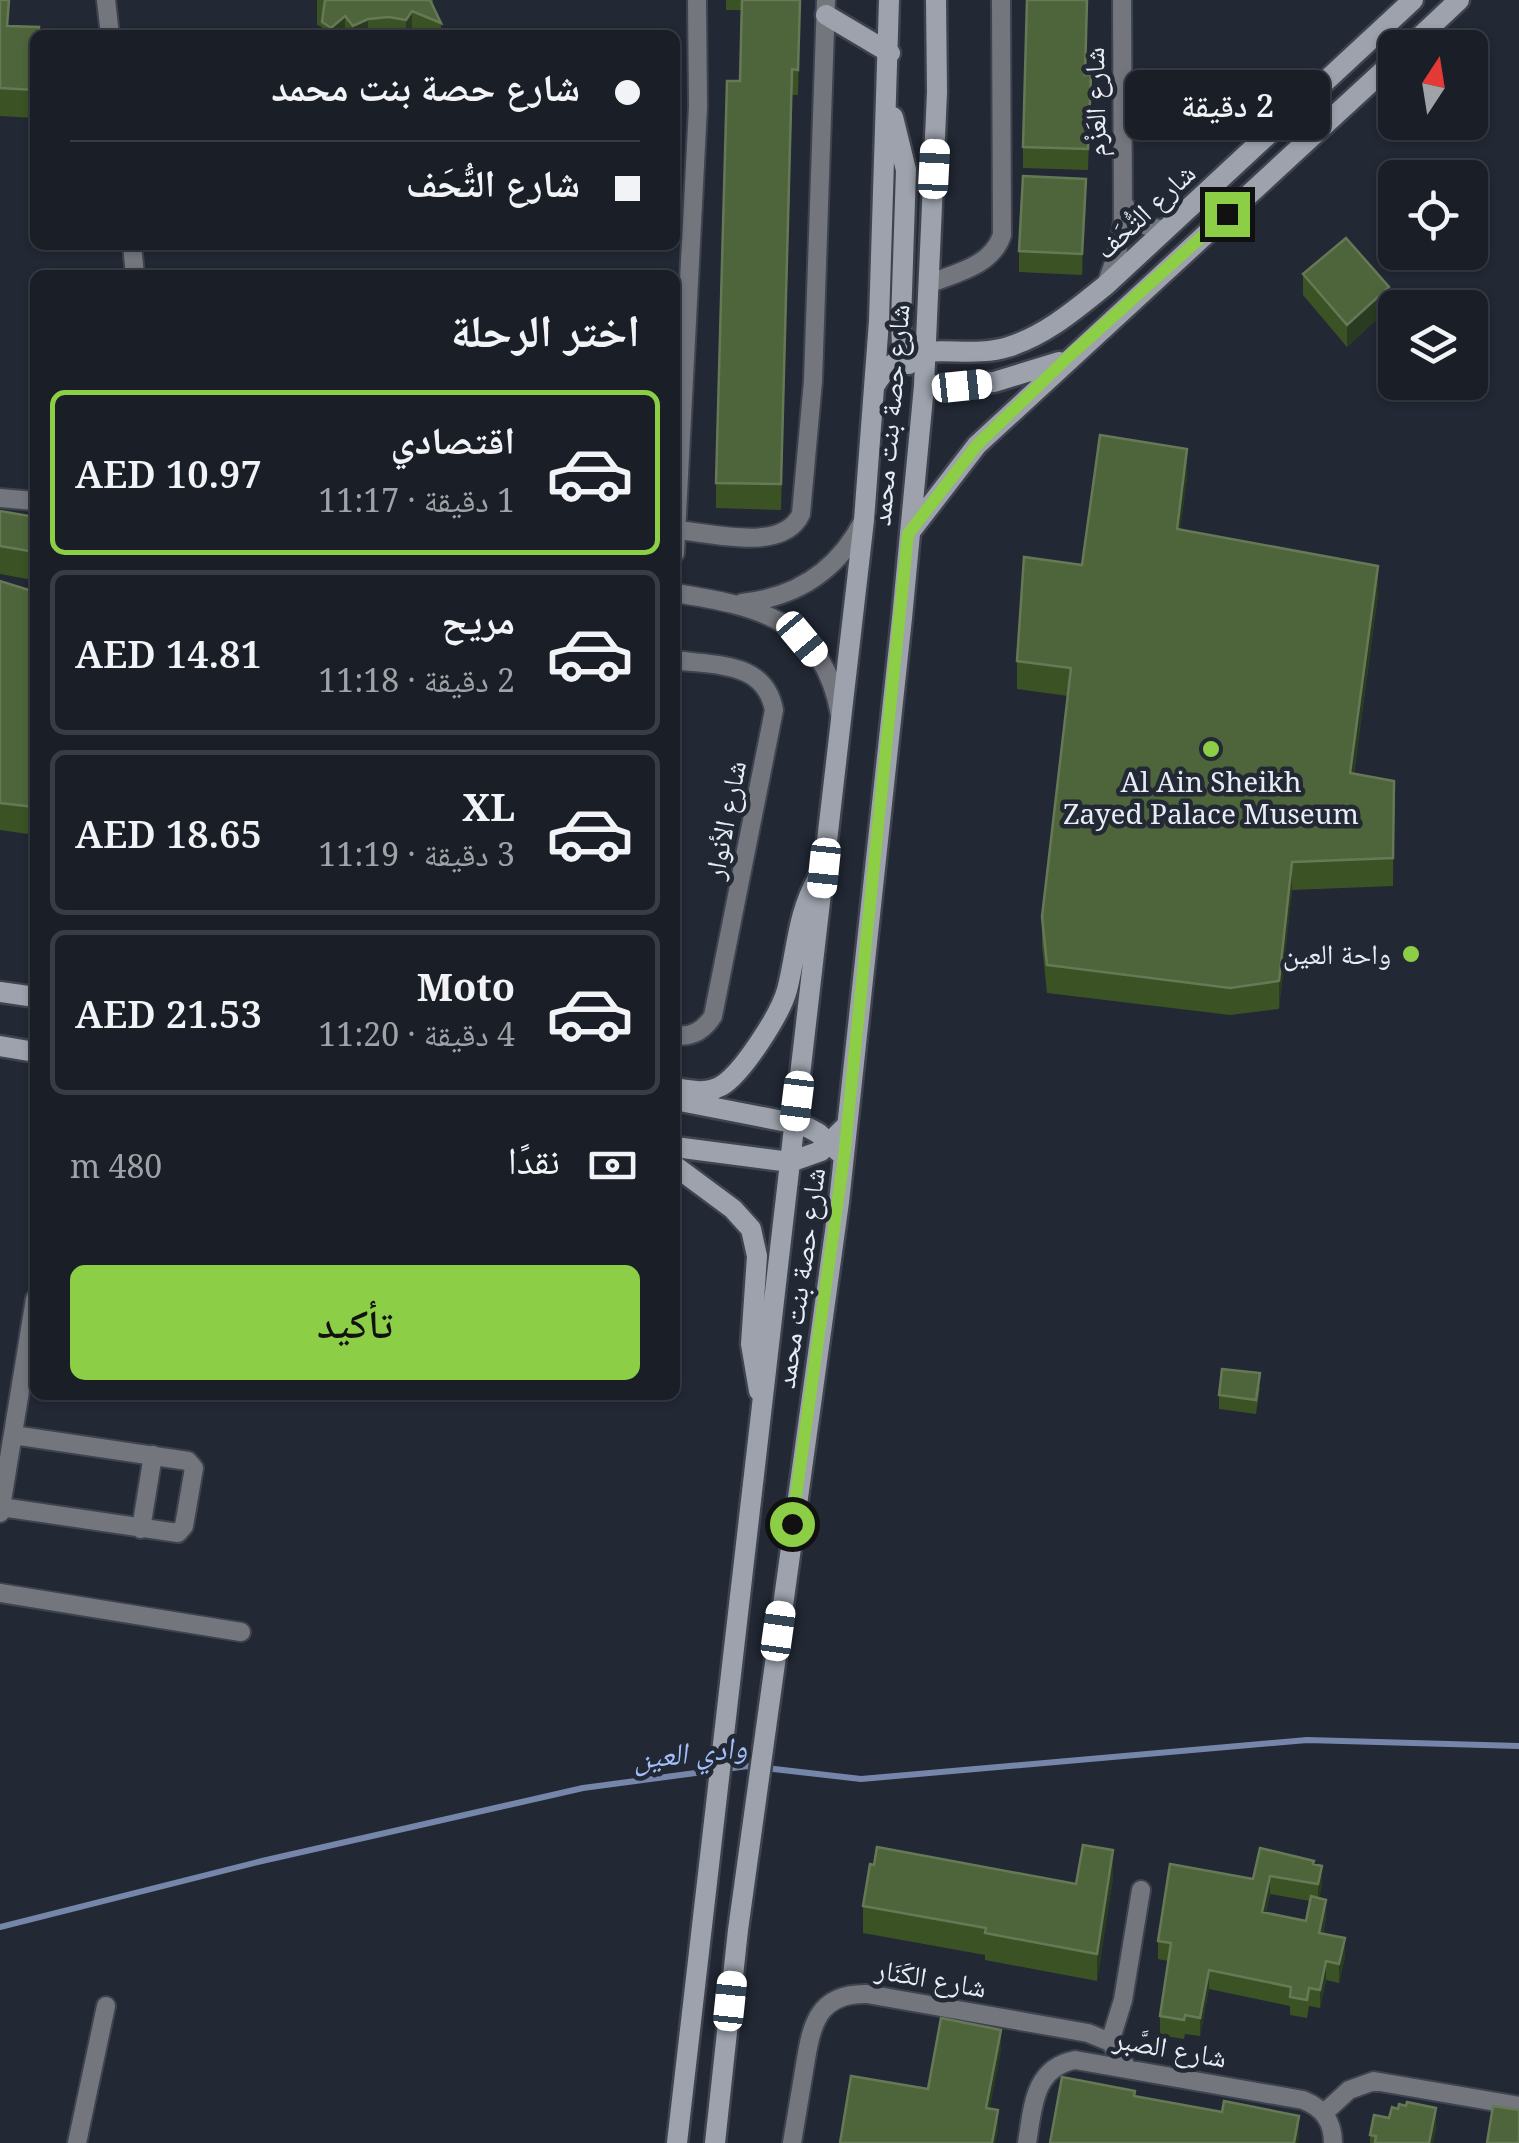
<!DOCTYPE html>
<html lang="ar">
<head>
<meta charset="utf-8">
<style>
	body { margin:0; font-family:"Noto Serif","Noto Naskh Arabic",serif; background:#272b33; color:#f1f3f6; direction:rtl; height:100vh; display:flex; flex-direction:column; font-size:38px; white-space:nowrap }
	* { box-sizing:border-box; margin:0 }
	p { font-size:32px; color:#9fa2a7 }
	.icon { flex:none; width:55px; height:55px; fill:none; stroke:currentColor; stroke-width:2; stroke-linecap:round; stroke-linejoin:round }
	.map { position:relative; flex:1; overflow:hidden; direction:ltr }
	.panel { position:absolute; left:30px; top:270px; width:650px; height:1130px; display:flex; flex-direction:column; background:#1a1e27; border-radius:15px; box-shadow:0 2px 8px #0004,0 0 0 2px #383c44; direction:rtl }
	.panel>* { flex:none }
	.top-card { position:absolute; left:30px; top:30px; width:650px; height:220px; border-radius:15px; box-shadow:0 2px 8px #0004,0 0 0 2px #383c44; direction:rtl; display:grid; align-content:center; height:220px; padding:0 40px; background:#1a1e27 }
	.needle { width:65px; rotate:12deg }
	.tools { position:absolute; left:1378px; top:30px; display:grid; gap:20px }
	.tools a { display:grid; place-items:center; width:110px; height:110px; border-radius:15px; background:#1a1e27; box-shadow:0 2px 8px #0004,0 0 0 2px #383c44; font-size:50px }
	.end { position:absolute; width:45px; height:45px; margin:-22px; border:12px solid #8cce45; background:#111; box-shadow:0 0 0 5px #111 }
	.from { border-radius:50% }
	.bubble { position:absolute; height:70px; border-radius:15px; background:#1a1e27; box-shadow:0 2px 8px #0004,0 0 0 2px #383c44; font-size:32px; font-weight:600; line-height:70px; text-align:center; direction:rtl }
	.car { position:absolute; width:30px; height:60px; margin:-30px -15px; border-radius:12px; box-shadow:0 0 8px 2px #0007; background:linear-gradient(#fff 24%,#345 0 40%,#fff 0 76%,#345 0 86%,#fff 0) }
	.top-card b { display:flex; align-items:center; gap:35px; height:95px; font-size:38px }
	.top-card b+b { border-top:2px solid #383c44 }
	.top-card i { width:25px; height:25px; background:#f1f3f6 }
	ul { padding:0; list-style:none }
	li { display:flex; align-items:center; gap:30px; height:165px; margin:0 20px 15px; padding:0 20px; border:5px solid #383c44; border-radius:15px }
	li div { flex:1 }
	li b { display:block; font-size:38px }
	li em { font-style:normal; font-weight:600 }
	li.active { border-color:#8cce45 }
	li>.icon { width:90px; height:90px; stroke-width:1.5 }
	h2 { padding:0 40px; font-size:45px; line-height:120px }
	.pay { display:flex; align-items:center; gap:25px; height:110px; padding:0 40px; font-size:38px }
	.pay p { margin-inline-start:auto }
	.action { display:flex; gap:20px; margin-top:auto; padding:20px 40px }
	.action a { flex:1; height:115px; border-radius:15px; background:#8cce45; color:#111; font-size:40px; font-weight:600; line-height:115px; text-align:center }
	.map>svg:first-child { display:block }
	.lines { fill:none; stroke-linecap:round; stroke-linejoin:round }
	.stream { stroke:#7586aa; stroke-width:6 }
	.street-casing { stroke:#3e434f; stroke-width:22 }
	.secondary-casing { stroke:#3e434f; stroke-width:25 }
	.street { stroke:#73767c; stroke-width:18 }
	.secondary { stroke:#9da2ac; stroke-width:20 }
	.wall { fill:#3b5324; fill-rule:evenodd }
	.shaded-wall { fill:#293b21 }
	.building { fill:#4e643a; stroke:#667957; stroke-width:2.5 }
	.route { stroke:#8cce45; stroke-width:12 }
	.poi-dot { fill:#8cce45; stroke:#222834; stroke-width:4 }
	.labels { text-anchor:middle; stroke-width:9; stroke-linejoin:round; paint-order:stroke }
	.street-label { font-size:28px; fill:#e8ecf4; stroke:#222834 }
	.poi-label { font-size:28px; fill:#e8ecf4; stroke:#222834 }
	.water-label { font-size:30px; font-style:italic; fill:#a2befb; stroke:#222834 }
</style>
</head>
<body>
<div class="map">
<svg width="1519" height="2143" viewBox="0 0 1519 2143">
	<rect width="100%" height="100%" fill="#222834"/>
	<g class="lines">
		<path class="stream" d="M0 1927 262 1861 583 1788 748 1766 861 1779 1307 1740 1519 1746"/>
		<defs>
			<path id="street" d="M106 0 110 35
				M1124 204C1133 221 1146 229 1165 229
				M132 245 135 275
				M928 284C956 273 992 266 1002 235L1001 0
				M1106 285 1117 254 1123 221 1122 0
				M0 498 35 501
				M677 530C713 533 783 553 801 514L813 381 826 0
				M675 553 698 107 697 0
				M675 593C757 606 823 619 840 715
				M742 603C797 597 838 570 863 521
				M675 660C716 666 765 661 774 710L713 1016C704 1030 692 1038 675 1035
				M1 1507 178 1533 184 1526 194 1468 188 1461 13 1435
				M0 1513 35 1299
				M141 1529 153 1455
				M0 1593 241 1632
				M1110 2042 1123 2000 1141 1890
				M1324 2113 1349 2090 1374 2081 1519 2106
				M77 2143 106 2006
				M792 2143C796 2119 800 2095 804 2071 811 2028 815 1993 867 1994L1088 2033 1110 2042 1127 2068
				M1027 2143C1033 2108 1033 2068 1075 2060L1303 2100C1323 2108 1333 2121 1333 2143"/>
			<path id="secondary" d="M826 15 890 53
				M1408 48 1459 0
				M893 117 906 170 901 322 902 346 909 364
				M875 385C906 331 959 362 1008 347 1046 335 1075 310 1106 285L1413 0
				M924 386 994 382 1059 362
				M910 532 977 445 1395 60
				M0 992 35 997
				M0 1046 35 1052
				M675 1088C691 1091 706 1094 721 1086 742 1074 780 1015 787 990 797 951 797 914 818 878
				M680 1101 803 1125 818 1133 839 1152
				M675 1147 790 1162 821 1151 847 1125
				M675 1166 733 1209 751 1229 757 1256 751 1344 759 1391
				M677 2143 864 520 879 321 889 0
				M715 2143 738 1930 839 1202 902 618 924 386 937 92 936 0"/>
		</defs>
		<use href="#street" class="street-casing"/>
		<use href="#secondary" class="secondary-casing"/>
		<use href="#street" class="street"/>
		<use href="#secondary" class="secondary"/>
	</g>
	<path class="wall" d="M0 0 9 26 35 35V118L0 116Z
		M317 0H433V6L441 23V35H322V27L317 25Z
		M726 0H800L798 95H792L781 510 716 508V483L740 81 742 10H726Z
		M1086 75H1091L1088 170 1023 168V147Z
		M1086 201 1082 275 1019 272V251Z
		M1303 274 1389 308 1347 347 1303 295Z
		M1187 477 1180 529 1378 594 1354 774 1394 781 1393 886 1292 890 1279 1009 1230 1015 1047 993 1042 945V917L1068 696 1017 689V661L1082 565Z
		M0 511 35 517V835L0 830V581L32 591 33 580 0 574Z
		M1260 1387 1256 1414 1219 1409V1395Z
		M1314 1864 1322 1885 1319 1898 1326 1918 1323 1934 1345 1957 1339 1983 1326 1980 1320 2008 1309 2006 1307 2018 1290 2015V2006L1209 1989 1200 2036 1185 2034 1184 2039 1160 2035V2016L1168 1961 1158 1959V1941L1253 1879ZM1270 1894 1310 1901 1306 1921 1266 1913Z
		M1113 1878 1097 1981 985 1960V1955L863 1933V1906L1076 1884Z
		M1398 2109 1436 2129 1433 2143H1370V2135Z"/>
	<path class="shaded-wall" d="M412 11V35H406V20Z
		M345 16V35H331V28Z
		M368 19V35H353V26Z
		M1086 179V201L1082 275V254Z
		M1389 287V308L1347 347V325Z
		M1187 449V477L1177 557V529Z
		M1378 566V594L1350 801V773Z
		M1292 862V890L1279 1009V981Z
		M1113 1850V1878L1097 1981V1954Z
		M1322 1866V1885L1318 1903V1884Z
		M1270 1876V1894L1262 1931V1912Z
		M1326 1900V1918L1319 1952V1933Z
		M1345 1938V1957L1339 1983V1964Z
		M1326 1961V1980L1320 2008V1990Z
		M1209 1970V1989L1200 2036V2018Z
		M1001 2030V2051L986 2129V2108Z
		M1436 2108V2129L1433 2143H1429Z
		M998 2110V2131L995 2143H992Z
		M1299 2116V2138L1298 2143H1294Z"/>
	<path class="building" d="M0 0H9L7 26 39 27V35H35V90L0 88Z
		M325 0H430L441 23 412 11 406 20 389 17 368 19 353 26 345 16 331 28 322 22Z
		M742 0H800L798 70 792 69 781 484 716 483 727 81H740Z
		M1027 0H1087L1085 75H1091L1088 149 1023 147Z
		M1023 176 1086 179 1082 254 1019 251Z
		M1346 238 1389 287 1347 325 1303 274Z
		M1100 435 1187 449 1177 529 1378 566 1350 773 1394 781 1393 858 1292 862 1279 981 1230 988 1047 965 1042 917 1071 668 1017 661 1024 557 1082 565Z
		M0 511 35 517V552L0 546Z
		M35 570V807L0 803V581L32 591Z
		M1222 1369 1260 1373 1256 1400 1219 1395Z
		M1083 1845 1113 1850 1097 1954 985 1933 986 1928 863 1906 870 1864 874 1865 877 1847 1076 1884Z
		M1260 1848 1314 1861 1313 1864 1322 1866 1318 1884 1270 1876 1262 1912 1306 1921 1311 1896 1326 1900 1319 1933 1345 1938 1339 1964 1326 1961 1320 1990 1309 1988 1307 2000 1290 1997 1291 1987 1209 1970 1200 2018 1185 2015 1184 2020 1160 2016 1171 1943 1158 1941 1170 1864 1253 1879Z
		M941 2018 1001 2030 986 2108 998 2110 992 2143H840L851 2076 928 2089Z
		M1062 2077 1135 2091 1134 2096 1222 2112 1224 2101 1299 2116 1294 2143H1050Z
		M1407 2102 1436 2108 1429 2143H1375L1376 2136 1370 2135 1374 2115 1389 2118 1392 2107 1398 2109 1399 2104 1406 2106Z
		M1493 2106 1519 2110V2143H1487Z"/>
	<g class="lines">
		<path class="route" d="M792 1524 844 1157 908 534 977 445 1067 358 1227 214"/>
	</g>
	<g class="poi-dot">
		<circle cx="1211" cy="749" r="10"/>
		<circle cx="1411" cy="954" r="10"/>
	</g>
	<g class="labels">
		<g class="street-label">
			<text transform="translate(1095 102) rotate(-91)" y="10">شارع العَزْم</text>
			<text transform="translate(1145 211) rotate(-43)" y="10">شارع التُّحَف</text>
			<text transform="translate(890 415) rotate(-85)" y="10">شارع حصة بنت محمد</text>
			<text transform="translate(725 820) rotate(-79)" y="10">شارع الأنوار</text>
			<text transform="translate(800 1278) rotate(-82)" y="10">شارع حصة بنت محمد</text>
			<text transform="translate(931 1978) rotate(10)" y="10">شارع الكَنَار</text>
			<text transform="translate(1170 2048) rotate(10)" y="10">شارع الصَّبر</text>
		</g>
		<g class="poi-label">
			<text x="1211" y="792">Al Ain Sheikh<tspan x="1211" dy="32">Zayed Palace Museum</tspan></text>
			<text x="1391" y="964" text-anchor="end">واحة العين</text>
		</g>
		<g class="water-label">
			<text transform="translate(690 1753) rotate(-6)" y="10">وادي العين</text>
		</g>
	</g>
</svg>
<div class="tools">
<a><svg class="needle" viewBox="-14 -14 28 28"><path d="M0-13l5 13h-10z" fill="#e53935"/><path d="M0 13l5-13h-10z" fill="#9fa2a7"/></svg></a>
<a><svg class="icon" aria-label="locate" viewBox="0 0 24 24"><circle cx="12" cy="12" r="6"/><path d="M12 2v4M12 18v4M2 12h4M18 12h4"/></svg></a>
<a><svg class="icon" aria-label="layers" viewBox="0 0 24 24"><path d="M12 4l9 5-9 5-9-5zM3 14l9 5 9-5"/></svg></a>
</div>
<i class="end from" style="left:792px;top:1524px"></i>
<i class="end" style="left:1227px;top:214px"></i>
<div class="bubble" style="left:1125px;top:70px;width:205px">2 دقيقة</div>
<i class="car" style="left:934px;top:169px;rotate:3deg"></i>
<i class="car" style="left:962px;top:386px;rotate:84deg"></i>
<i class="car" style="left:802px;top:639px;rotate:140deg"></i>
<i class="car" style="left:824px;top:868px;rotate:186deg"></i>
<i class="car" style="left:797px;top:1101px;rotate:187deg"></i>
<i class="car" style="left:778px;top:1631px;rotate:8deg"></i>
<i class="car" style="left:730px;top:2001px;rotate:6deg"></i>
<div class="top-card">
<b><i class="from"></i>شارع حصة بنت محمد</b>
<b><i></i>شارع التُّحَف</b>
</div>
<section class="panel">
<h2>اختر الرحلة</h2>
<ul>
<li class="active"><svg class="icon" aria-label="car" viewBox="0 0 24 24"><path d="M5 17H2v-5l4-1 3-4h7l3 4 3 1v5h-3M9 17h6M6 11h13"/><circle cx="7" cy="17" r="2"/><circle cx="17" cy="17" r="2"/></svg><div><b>اقتصادي</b><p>1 دقيقة · 11:17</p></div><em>AED 10.97</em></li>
<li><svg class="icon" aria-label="car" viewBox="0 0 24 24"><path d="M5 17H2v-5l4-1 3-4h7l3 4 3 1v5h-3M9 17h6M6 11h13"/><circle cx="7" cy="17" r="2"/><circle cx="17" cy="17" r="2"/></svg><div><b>مريح</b><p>2 دقيقة · 11:18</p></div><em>AED 14.81</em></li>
<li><svg class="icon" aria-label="car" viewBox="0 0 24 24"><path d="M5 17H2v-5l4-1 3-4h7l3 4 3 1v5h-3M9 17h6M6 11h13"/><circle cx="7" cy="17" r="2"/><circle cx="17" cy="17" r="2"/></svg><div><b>XL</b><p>3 دقيقة · 11:19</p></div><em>AED 18.65</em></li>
<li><svg class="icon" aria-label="car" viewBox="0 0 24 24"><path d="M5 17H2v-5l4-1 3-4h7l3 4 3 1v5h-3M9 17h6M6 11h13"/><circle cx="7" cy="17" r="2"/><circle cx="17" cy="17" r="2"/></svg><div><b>Moto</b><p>4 دقيقة · 11:20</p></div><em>AED 21.53</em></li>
</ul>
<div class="pay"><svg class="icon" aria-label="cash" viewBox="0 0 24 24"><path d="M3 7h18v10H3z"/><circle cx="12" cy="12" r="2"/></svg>نقدًا<p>480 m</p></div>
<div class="action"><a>تأكيد</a></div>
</section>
</div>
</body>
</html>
